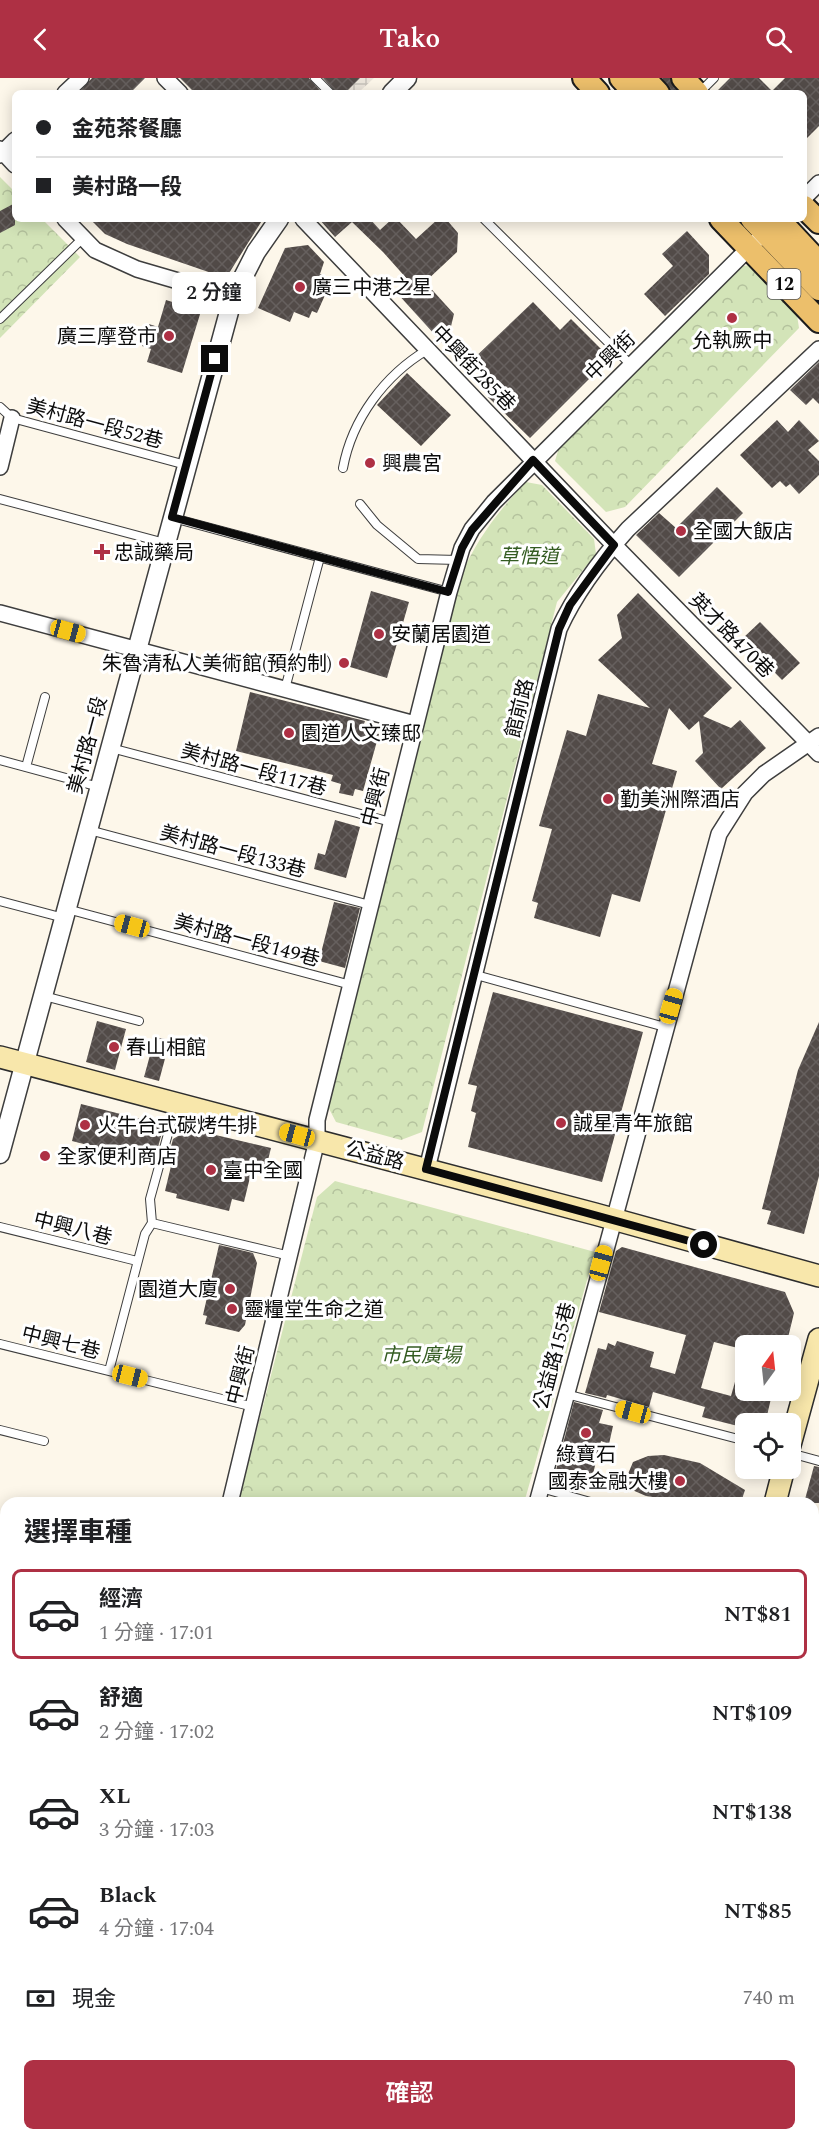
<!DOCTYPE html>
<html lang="zh-TW">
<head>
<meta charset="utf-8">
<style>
	body { margin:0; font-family:Spectral,"Noto Sans TC",serif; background:#f6f6f6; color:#202124; height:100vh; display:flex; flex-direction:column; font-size:22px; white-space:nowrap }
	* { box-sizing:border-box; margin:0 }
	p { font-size:20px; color:#757577 }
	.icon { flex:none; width:33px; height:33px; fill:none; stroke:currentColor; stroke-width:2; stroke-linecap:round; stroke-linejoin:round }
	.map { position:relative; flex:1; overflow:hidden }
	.details { position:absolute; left:0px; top:1419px; width:819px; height:644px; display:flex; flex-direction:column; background:#fff; border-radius:18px 18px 0 0; box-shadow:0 3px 15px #0003 }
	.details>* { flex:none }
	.top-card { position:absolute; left:12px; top:12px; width:795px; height:132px; border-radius:9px; box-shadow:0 3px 15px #0003; display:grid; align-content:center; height:132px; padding:0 24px; background:#fff }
	.needle { width:39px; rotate:15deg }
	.tools { position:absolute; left:735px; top:1257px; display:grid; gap:12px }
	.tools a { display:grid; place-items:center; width:66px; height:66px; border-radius:9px; background:#fff; box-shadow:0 3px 15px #0003; font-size:30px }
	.end { position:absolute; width:27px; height:27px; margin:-14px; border:8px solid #0b0b0b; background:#fff; box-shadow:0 0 0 3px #fff }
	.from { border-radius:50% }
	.bubble { position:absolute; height:42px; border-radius:9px; background:#fff; box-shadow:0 3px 15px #0003; font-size:20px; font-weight:600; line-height:42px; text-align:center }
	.car { position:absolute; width:18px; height:36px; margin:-18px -9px; border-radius:8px; box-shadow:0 0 4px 2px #0007; background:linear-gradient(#f5c518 24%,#345 0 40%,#f5c518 0 76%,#345 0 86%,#f5c518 0) }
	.top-card b { display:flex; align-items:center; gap:21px; height:57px; font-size:22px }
	.top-card b+b { border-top:2px solid #e0e0e0 }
	.top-card i { width:15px; height:15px; background:#202124 }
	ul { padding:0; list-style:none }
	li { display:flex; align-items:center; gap:18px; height:90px; margin:0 12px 9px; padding:0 12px; border:3px solid transparent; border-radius:9px }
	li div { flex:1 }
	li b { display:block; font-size:22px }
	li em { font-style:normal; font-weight:600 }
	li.on { border-color:#ae3044 }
	li>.icon { width:54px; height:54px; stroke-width:1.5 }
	h2 { padding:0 24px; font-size:27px; line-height:72px }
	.pay { display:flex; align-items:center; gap:15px; height:66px; padding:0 24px; font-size:22px }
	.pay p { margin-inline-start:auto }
	.button { display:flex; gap:12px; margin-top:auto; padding:12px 24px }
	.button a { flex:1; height:69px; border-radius:9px; background:#ae3044; color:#fff; font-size:24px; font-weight:600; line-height:69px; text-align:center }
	header { display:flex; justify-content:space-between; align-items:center; height:78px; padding:0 24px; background:#ae3044; color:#fff; font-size:27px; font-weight:600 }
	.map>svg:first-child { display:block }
	.park { fill:url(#park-crowns) }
	.plaza { fill:url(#plaza-grid) }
	.building { fill:url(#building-cross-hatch) }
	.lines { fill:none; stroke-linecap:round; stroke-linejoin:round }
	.service-casing { stroke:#3e3e3e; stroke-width:10 }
	.minor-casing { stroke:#3e3e3e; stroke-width:18 }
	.tertiary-casing { stroke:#3e3e3e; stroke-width:21 }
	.secondary-casing { stroke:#2d2d2d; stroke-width:24 }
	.primary-casing { stroke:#1c1c1c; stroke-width:26 }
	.service { stroke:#fff; stroke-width:8 }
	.minor { stroke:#fff; stroke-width:15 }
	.tertiary { stroke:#fff; stroke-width:18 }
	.secondary { stroke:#f8e7ab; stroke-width:21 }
	.primary { stroke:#ecbf6b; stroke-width:22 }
	.route { stroke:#0b0b0b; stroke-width:8 }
	.poi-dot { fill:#ae3044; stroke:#fff; stroke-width:2 }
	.labels { text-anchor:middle; stroke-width:6; stroke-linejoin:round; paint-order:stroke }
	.shield { fill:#fff; stroke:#545454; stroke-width:1.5 }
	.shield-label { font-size:18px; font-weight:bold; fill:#0b0b0b }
	.poi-label { font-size:20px; fill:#0b0b0b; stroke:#fff; text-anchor:start }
	.street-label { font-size:20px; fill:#0b0b0b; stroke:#fff }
	.park-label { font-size:20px; font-style:italic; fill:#345c22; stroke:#fff }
</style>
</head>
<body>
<header><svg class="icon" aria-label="back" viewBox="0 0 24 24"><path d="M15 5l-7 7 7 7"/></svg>Tako<svg class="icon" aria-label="search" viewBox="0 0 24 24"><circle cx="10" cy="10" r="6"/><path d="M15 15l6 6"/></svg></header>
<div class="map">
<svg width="819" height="2062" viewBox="0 0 819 2062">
	<defs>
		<pattern id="park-crowns" width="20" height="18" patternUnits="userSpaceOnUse" patternTransform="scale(1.5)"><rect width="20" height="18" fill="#d3e4b8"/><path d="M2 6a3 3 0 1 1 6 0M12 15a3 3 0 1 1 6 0" fill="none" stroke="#b4c29d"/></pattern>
		<pattern id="plaza-grid" width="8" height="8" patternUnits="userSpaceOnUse" patternTransform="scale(1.5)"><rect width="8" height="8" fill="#ebe5db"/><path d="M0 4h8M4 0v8" fill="none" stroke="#c8c3bb"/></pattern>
		<pattern id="building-cross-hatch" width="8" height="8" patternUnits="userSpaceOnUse" patternTransform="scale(1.5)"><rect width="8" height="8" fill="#524b48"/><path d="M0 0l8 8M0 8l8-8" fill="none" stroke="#66605e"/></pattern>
	</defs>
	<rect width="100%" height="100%" fill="#fdf7ea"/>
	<path class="park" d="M0 99 15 114V141H42L80 179 0 260Z
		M749 187 797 237 799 250 625 429 606 434 555 383 560 366 738 189Z
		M526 404 542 407 594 461 596 476 557 524 422 1054 401 1062 336 1044 326 1025 462 495C478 460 499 432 526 404Z
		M335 1103 595 1174 524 1425H238L317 1119Z
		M379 2057V2056L578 2057 576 2062H378Z"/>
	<path class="plaza" d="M360 0H374L358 15H345Z"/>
	<path class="building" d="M92 0H145L130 15H79Z
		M180 0H309L322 15H195Z
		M323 0H360L345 15H336Z
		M662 0H670L679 15H671Z
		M730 0H759L772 13 785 0H819V48L804 63V15H715Z
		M15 125V147L0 155V133Z
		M90 141H263L226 200 127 166 105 156Z
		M319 141H370L380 152 392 141H397L416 161 438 141H446L458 155 457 174 425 204 454 236 446 269 396 214 408 202 383 174 352 144 335 159Z
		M687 153 709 177V196L665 238 644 216 673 188 662 176Z
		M308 167 324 184 320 196 336 203 330 217 326 215 317 235 312 233 309 240 294 234 290 244 258 230 285 170Z
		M166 222 201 233 182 295 147 284 151 271 142 268 149 246 158 249Z
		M533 224 560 252 571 241 610 280 530 360 488 319 497 310 470 284Z
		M819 284V326L813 320 806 327 790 312Z
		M407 295 451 337 421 368 377 327Z
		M777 342 788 354 799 342 819 363 808 372 819 383V397L799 416 790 406 786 409 780 403 772 410 740 377Z
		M717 409 743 435 679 499 636 457 659 435 676 450Z
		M371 513 409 524 387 600 350 589Z
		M638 515 732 610 703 638 731 650 740 642 766 670 721 711 695 683 703 675 699 643 689 652 669 630 652 686 677 693 640 824 612 816 600 859 534 840 538 825 532 823 552 751 539 748 567 652 586 658 598 616 650 630 598 582 622 560 617 537Z
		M760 544 800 585 782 602 742 561Z
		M250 614 365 643 364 646 372 649 371 654 379 656 363 713 355 711 353 718 339 715 341 706 331 703 333 697 236 673Z
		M335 742 360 749 346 800 314 791 318 775 325 777Z
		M334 824 360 830 345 890 319 883Z
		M493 914 643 954 602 1104 468 1069 476 1035 471 1033 477 1008 468 1006Z
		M97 943 126 951 115 992 86 984Z
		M819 944V1098L804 1156 767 1146 771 1133 762 1131 798 992Z
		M155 959 170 962 159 1003 144 999Z
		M81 1026 164 1047 154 1084 72 1063Z
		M190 1051 271 1070 265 1094 252 1091 244 1124 232 1121 229 1133 176 1120 177 1116 165 1113 171 1088 166 1087 173 1061Z
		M219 1167 253 1175 257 1185 245 1247 239 1254 205 1246 207 1238 203 1237Z
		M622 1169 785 1214 794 1235 786 1268H746V1272L714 1264 701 1310 731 1318 742 1279 746 1280V1312H773L765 1346H746V1350L702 1339 705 1329 653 1314 649 1329 607 1317 606 1320 585 1315 598 1270 606 1272 608 1265 615 1268 617 1263 654 1274 650 1289 675 1296 686 1257 599 1234 616 1173Z
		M574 1324 603 1332 599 1345 613 1348 609 1366 601 1363 593 1396 585 1394 581 1407 557 1400 555 1396Z
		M664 1377 700 1385 745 1412 741 1424 692 1425 646 1418 630 1411 628 1396 633 1384 648 1378Z
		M814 1388 819 1389V1425H804Z"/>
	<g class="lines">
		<defs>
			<path id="service" d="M315 0 330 15
				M700 14 714 0
				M484 141 631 287
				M0 241 83 160
				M0 329 12 340 186 387
				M343 390C352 341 385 297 427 272
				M0 421 165 465
				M360 426 377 447 418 481 458 482
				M173 440 449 514
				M285 611 320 479
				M111 670 391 744
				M0 682 99 709
				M26 689 45 619
				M89 752 370 827
				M0 823 64 840
				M67 831 351 907
				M476 897 665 949
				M44 918 139 943
				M152 1145 290 1178
				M0 1149 137 1183
				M0 1266 254 1329
				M109 1293 145 1156 152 1145 150 1121 176 1027
				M566 1316 746 1363
				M0 1352 44 1363
				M790 1375 819 1383
				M541 1410 594 1425
				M813 1473 819 1475
				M813 1535 819 1536
				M813 1569 819 1571
				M0 1577 6 1579
				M0 1659 6 1661
				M813 1739 819 1741
				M813 1807 819 1809
				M0 1864 6 1866
				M813 1875 819 1877
				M0 1927 6 1932
				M726 2056 745 2062"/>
			<path id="minor" d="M165 0 180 15
				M65 15 81 0
				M0 71 15 87
				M0 77 15 62
				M804 120 819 105
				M65 141 95 172 137 191 233 219
				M303 141 614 467 819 676
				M0 389 12 340
				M0 535 415 646
				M427 1091 559 551C576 514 600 482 628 451L819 271
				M230 1425 317 1062V1042L449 514 462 470 472 451 494 424 755 164
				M537 1425 719 756 745 715 764 696 819 658
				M0 1459 6 1461
				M813 1678 819 1679
				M0 1761 6 1762
				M813 1976 819 1978
				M76 2062 78 2056
				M366 2062 368 2056"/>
			<path id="tertiary" d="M392 15 407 0
				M0 1076 233 219 256 174 279 141"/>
			<path id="secondary" d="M0 979 595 1136 819 1198
				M790 1367 819 1261
				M775 1425 784 1390
				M607 2062 609 2056"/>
			<path id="primary" d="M584 0 598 15
				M621 0 635 15
				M644 0 658 15
				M683 0 697 15
				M804 129 819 144
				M721 141 819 243
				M752 141 819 211
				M778 141 819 185"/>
		</defs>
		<use href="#service" class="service-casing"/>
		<use href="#minor" class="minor-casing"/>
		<use href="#tertiary" class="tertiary-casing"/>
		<use href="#secondary" class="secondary-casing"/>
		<use href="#primary" class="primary-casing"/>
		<use href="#service" class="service"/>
		<use href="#minor" class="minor"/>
		<use href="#tertiary" class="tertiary"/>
		<use href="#secondary" class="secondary"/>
		<use href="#primary" class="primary"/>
	</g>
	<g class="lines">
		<path class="route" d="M215 281 172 439 448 514 462 470 472 452 533 382 614 467 570 527 559 551 426 1091 704 1167"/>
	</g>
	<g class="poi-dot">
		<circle cx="300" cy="209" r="6"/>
		<circle cx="732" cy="240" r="6"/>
		<circle cx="169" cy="258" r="6"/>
		<circle cx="370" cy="385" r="6"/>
		<circle cx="681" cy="453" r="6"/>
		<path d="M99 465h6v6h6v6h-6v6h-6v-6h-6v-6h6z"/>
		<circle cx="379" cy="556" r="6"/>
		<circle cx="344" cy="585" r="6"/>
		<circle cx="289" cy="655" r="6"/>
		<circle cx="608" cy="721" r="6"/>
		<circle cx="114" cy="969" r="6"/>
		<circle cx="561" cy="1045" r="6"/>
		<circle cx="85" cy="1047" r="6"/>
		<circle cx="45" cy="1078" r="6"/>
		<circle cx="211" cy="1092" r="6"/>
		<circle cx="230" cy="1211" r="6"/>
		<circle cx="232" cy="1231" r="6"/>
		<circle cx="586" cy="1355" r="6"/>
		<circle cx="680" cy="1403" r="6"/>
	</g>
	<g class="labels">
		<rect class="shield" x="767.5" y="191" width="33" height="30" rx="4.5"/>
		<g class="shield-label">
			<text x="784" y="212">12</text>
		</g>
		<g class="poi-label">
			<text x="312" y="216">廣三中港之星</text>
			<text x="157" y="265" text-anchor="end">廣三摩登市</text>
			<text x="732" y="269" text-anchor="middle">允執厥中</text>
			<text x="382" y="392">興農宮</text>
			<text x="693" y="460">全國大飯店</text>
			<text x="114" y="481">忠誠藥局</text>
			<text x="391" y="563">安蘭居園道</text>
			<text x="332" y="592" text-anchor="end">朱魯清私人美術館(預約制)</text>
			<text x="301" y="662">園道人文臻邸</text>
			<text x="620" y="728">勤美洲際酒店</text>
			<text x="126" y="976">春山相館</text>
			<text x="573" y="1052">誠星青年旅館</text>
			<text x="97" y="1054">火牛台式碳烤牛排</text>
			<text x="57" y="1085">全家便利商店</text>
			<text x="223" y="1099">臺中全國</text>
			<text x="218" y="1218" text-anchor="end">園道大廈</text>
			<text x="244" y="1238">靈糧堂生命之道</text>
			<text x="586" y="1383" text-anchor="middle">綠寶石</text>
			<text x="668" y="1410" text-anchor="end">國泰金融大樓</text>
		</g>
		<g class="street-label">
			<text transform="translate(610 278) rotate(-44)" y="7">中興街</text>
			<text transform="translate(474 290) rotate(46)" y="7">中興街285巷</text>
			<text transform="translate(95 345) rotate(15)" y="7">美村路一段52巷</text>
			<text transform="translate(732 557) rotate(45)" y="7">英才路470巷</text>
			<text transform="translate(519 630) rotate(-76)" y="7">館前路</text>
			<text transform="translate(87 667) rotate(-75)" y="7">美村路一段</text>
			<text transform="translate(254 691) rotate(15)" y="7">美村路一段117巷</text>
			<text transform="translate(375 719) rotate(-76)" y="7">中興街</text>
			<text transform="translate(233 773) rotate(15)" y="7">美村路一段133巷</text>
			<text transform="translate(247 862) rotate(15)" y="7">美村路一段149巷</text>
			<text transform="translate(375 1077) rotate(15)" y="7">公益路</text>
			<text transform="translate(73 1150) rotate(14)" y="7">中興八巷</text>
			<text transform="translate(61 1264) rotate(14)" y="7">中興七巷</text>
			<text transform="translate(554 1278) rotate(-75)" y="7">公益路155巷</text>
			<text transform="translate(240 1297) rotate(-76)" y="7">中興街</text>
		</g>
		<g class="park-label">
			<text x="529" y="485">草悟道</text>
			<text x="421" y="1284">市民廣場</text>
		</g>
	</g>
</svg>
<div class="tools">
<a><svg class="needle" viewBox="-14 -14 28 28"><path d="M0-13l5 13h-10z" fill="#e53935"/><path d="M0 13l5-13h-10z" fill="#757577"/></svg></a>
<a><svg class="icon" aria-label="locate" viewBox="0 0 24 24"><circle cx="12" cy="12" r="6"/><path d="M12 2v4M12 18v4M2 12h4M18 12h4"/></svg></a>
</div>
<i class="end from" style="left:704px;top:1167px"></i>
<i class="end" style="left:215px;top:281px"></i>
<div class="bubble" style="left:172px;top:194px;width:84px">2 分鐘</div>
<i class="car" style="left:68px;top:553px;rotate:105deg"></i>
<i class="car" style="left:132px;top:848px;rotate:285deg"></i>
<i class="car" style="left:671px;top:928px;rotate:16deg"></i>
<i class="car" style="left:297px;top:1057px;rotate:285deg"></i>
<i class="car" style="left:601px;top:1185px;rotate:15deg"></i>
<i class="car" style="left:130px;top:1298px;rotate:104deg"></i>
<i class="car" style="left:633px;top:1334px;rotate:285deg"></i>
<div class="top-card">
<b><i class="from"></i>金苑茶餐廳</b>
<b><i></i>美村路一段</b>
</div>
<section class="details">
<h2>選擇車種</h2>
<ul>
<li class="on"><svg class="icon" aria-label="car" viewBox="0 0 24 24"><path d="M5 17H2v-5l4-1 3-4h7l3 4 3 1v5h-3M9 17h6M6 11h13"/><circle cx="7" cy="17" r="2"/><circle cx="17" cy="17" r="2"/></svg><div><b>經濟</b><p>1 分鐘 · 17:01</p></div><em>NT$81</em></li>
<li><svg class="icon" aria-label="car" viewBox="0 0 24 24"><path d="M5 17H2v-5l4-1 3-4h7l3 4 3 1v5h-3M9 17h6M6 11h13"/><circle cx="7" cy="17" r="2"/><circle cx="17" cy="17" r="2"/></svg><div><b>舒適</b><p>2 分鐘 · 17:02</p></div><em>NT$109</em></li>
<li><svg class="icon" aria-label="car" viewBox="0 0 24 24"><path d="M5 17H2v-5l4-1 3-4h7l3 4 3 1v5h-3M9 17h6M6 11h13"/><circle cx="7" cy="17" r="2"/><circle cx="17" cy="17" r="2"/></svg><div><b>XL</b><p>3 分鐘 · 17:03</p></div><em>NT$138</em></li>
<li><svg class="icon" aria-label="car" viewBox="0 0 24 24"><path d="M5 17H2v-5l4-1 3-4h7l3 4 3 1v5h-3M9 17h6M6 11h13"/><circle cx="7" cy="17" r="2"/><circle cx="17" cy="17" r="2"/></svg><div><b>Black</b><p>4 分鐘 · 17:04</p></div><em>NT$85</em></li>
</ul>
<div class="pay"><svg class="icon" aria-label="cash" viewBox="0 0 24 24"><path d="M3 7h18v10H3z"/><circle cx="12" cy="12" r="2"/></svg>現金<p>740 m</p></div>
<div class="button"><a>確認</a></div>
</section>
</div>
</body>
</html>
